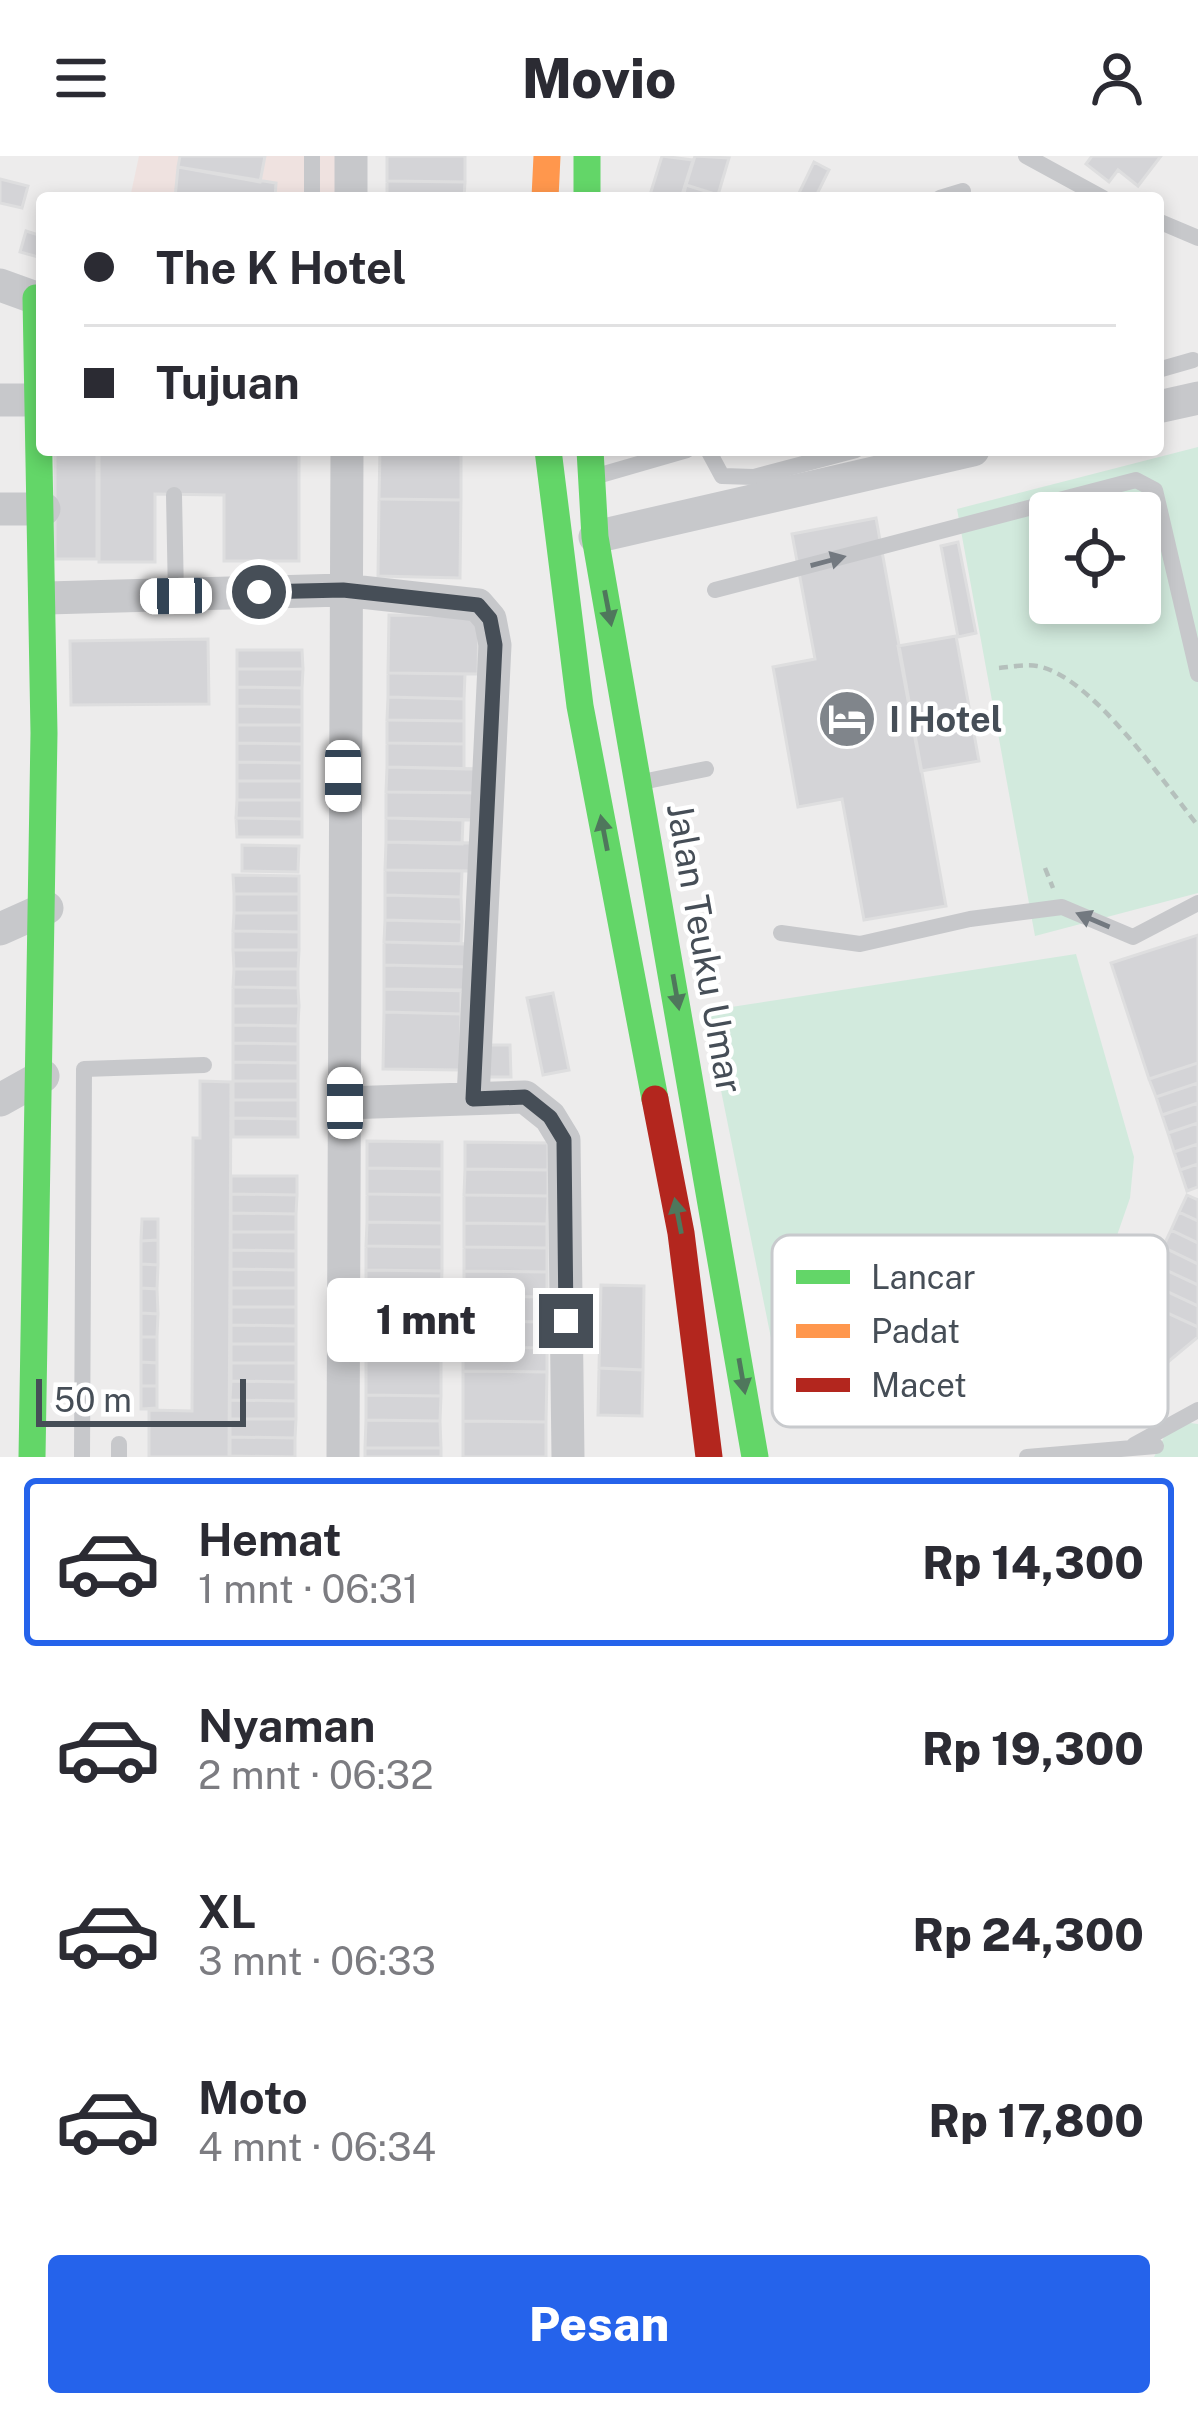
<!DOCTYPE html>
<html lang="id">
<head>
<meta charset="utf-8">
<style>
	body { margin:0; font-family:"Public Sans",sans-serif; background:#f7f7f7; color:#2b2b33; height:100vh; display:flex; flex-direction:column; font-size:45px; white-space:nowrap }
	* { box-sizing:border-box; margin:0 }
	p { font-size:39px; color:#7c7c81 }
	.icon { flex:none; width:66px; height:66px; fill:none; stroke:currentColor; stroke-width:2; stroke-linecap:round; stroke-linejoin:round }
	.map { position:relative; height:1301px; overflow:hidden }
	.side { display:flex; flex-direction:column; background:#fff; flex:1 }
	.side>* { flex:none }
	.banner { position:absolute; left:36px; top:36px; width:1128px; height:264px; border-radius:12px; box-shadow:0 6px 18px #0003; display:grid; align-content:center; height:264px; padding:0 48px; background:#fff }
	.tools { position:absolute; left:1029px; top:336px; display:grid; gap:24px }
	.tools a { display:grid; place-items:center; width:132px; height:132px; border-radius:12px; background:#fff; box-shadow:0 6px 18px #0003; font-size:60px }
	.scale { position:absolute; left:36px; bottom:30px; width:210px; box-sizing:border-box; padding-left:12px; border:6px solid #464e57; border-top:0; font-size:33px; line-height:42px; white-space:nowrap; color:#464e57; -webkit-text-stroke:9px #fff; paint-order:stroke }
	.end { position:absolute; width:54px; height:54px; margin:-27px; border:15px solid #464e57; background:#fff; box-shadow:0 0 0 6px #fff }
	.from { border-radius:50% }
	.bubble { position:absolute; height:84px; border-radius:12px; background:#fff; box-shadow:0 6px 18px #0003; font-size:39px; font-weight:800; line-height:84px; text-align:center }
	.car { position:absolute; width:36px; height:72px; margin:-36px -18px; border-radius:15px; box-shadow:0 0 9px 3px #0007; background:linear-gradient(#fff 24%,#345 0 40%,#fff 0 76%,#345 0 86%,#fff 0) }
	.banner b { display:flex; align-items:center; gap:42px; height:114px; font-size:45px }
	.banner b+b { border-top:3px solid #e1e1e2 }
	.banner i { width:30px; height:30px; background:#2b2b33 }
	ul { padding:21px 0 0; list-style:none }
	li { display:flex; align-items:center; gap:36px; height:168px; margin:0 24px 18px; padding:0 24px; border:6px solid transparent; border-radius:12px }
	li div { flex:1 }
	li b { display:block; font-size:45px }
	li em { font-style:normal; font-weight:800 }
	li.on { border-color:#2563eb }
	li>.icon { width:108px; height:108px; stroke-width:1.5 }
	.button { display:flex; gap:24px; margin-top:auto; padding:24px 48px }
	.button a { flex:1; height:138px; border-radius:12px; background:#2563eb; color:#fff; font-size:48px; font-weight:800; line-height:138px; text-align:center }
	header { display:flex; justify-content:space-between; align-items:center; height:156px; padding:0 48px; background:#fff; font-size:54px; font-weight:800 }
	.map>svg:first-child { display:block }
	.medical { fill:#efe2e0 }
	.green { fill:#d2eadd; fill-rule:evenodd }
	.building { fill:#d4d4d7; stroke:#dededf; stroke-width:3 }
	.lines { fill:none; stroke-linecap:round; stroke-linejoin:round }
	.path { stroke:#b5c0bc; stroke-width:4.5; stroke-dasharray:9 6; stroke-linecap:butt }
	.lane { stroke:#c7c8cb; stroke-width:16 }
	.street { stroke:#c7c8cb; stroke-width:33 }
	.fast { stroke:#63d668; stroke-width:27 }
	.slow { stroke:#ff974d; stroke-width:27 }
	.jam { stroke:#b3261e; stroke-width:27 }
	.oneway { fill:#737980 }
	.oneway2 { fill:#4f775c }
	.route { stroke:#464e57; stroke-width:15 }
	.labels { text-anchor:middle; stroke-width:9; stroke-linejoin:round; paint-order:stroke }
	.poi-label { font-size:36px; font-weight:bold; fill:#464e57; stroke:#fff; text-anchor:start }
	.street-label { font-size:36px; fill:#464e57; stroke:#fff }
	.key { fill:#fff; stroke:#c8cacd; stroke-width:3 }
	.key-label { font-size:33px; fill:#464e57 }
</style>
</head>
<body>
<header><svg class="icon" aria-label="menu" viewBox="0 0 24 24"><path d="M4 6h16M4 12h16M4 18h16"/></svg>Movio<svg class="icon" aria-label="person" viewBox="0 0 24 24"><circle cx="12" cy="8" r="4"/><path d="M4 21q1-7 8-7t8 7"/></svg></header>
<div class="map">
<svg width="1198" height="1301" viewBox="0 0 1198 1301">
	<rect width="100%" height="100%" fill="#edecec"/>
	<path class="medical" d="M139 0H335V42H130Z"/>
	<path class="green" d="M1198 291V737L1035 780 957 353ZM1050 357H1140V447H1050Z
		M1076 798 1134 1001 1130 1042 1097 1137 773 1192 705 855Z
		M1190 1267 1198 1268V1301H1154L1165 1279Z"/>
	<path class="building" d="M180 0H265L260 26 178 11Z
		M387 0H465V26L387 25Z
		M662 0 693 4 681 42H649Z
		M695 0 729 2 718 39 686 29Z
		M1092 0H1161L1138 30 1118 14 1109 26 1086 8Z
		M814 6 829 14 815 42H804L798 39Z
		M178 11 276 27 275 42H175Z
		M0 23 28 30 22 52 0 47Z
		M387 25 465 26 464 42H387Z
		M686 29 718 39 717 42H683Z
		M26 75 42 80V102L20 96Z
		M55 294H97V403H55Z
		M99 294H299V405H224V339L155 338V406H99Z
		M380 294H461V344L379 343Z
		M379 343 461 344 460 422 378 420Z
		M876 362 946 750 864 764 842 643 798 651 773 511 815 503 792 378Z
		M958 386 976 477 958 481 941 390Z
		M389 459 479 460 478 518 388 517Z
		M956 480 979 605 921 615 898 490Z
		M208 483 209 548 71 549 70 485Z
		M237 494H302L303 513H237Z
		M237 513H303L302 532 237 531Z
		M388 517 465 518 464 543 388 541Z
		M237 531 302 532V551L237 550Z
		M388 541 464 543V565L387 564Z
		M237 550 302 551V569H237Z
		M387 564 464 565V588L387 587Z
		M237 569H302V588L237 587Z
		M237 587 302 588V607L237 606Z
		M387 587 464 588V613L387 611Z
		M237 606 302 607V625H237Z
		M387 611 486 613 485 637 386 636Z
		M237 625H302V644H237Z
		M386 636 485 637V664L386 662Z
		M237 644H302V663L236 662Z
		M236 662 302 663V681H237Z
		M386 662 463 664 462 688 386 686Z
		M386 686 479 687 478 715 385 714Z
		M242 689 299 690 298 716 242 715Z
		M385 714 462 715 461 741 385 739Z
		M233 719 299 720V738H234Z
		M234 738H299V757H234Z
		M385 739 461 741 462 766 385 764Z
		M234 757H299V776L233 775Z
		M385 764 462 766 461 788 384 786Z
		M233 775 299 776V794H233Z
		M1198 779V907L1149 923 1111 807Z
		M384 786 472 788 471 811 384 809Z
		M233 794H299L298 813H234Z
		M384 809 471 811V835L384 833Z
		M234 813H298V832L233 831Z
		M233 831 298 832 299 850H233Z
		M384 833 461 834V858L384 856Z
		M553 837 569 914 543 919 527 842Z
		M233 850H299L298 870 233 869Z
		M384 856 461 858 460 914 383 913Z
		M233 869 298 870V888L233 887Z
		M233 887 298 888V907L233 906Z
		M486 889H510L511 921H486Z
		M233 906 298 907V925H233Z
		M1198 907V927L1156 941 1149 923Z
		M200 925 231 926 229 1301H149V1254L192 1255 193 982H200Z
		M233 925H298V944H233Z
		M1198 927V947L1162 959 1156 941Z
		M233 944H298V963L233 962Z
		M1198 947V967L1168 977 1162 959Z
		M233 962 298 963V981H233Z
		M1198 967V988L1174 996 1168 977Z
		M367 985 442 986V1013L367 1012Z
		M465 986 548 987V1014L465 1013Z
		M1198 988V1008L1180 1014 1174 996Z
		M1198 1008V1031L1187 1035 1180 1014Z
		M367 1012 442 1013V1039L367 1038Z
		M465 1013 548 1014V1040L464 1039Z
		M231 1020H297V1039L231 1038Z
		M231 1038 297 1039 296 1058 231 1057Z
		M367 1038 442 1039V1067L367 1066Z
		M464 1039 548 1040 547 1068 464 1067Z
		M1187 1039 1198 1044V1065L1179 1056Z
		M1179 1056 1198 1065V1087L1171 1074Z
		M231 1057 296 1058V1076H231Z
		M142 1063H158V1084L141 1085Z
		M367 1066 442 1067V1091L366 1090Z
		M464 1067 547 1068V1092L464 1091Z
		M1171 1074 1198 1087V1108L1163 1091Z
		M231 1076H296V1095L231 1094Z
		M158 1084V1109L141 1108V1085Z
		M366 1090 442 1091V1115L366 1114Z
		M464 1091 547 1092V1116L464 1115Z
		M1163 1091 1198 1108V1129L1155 1109Z
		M231 1094 296 1095V1114L231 1113Z
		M141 1108 158 1109 157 1133 141 1132Z
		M1155 1109 1198 1129V1150L1147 1126Z
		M231 1113 296 1114V1132H231Z
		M366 1114 442 1115 441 1140 366 1139Z
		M464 1115 547 1116V1141L464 1140Z
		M1147 1126 1198 1150V1171L1139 1144Z
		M601 1129 644 1130 643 1214 599 1212Z
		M141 1132 157 1133 158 1158 141 1157Z
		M231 1132H296V1151H231Z
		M366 1139 441 1140V1165L366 1164Z
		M464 1140 547 1141V1166L464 1165Z
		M1139 1144 1198 1171V1181L1163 1210 1132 1215 1121 1152Z
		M231 1151H296V1170L231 1169Z
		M141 1157 158 1158 157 1181H141Z
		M366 1164 441 1165V1190H366Z
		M464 1165 547 1166V1192L463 1191Z
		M231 1169 296 1170V1188H231Z
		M141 1181H157V1207L141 1206Z
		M231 1188H296V1207H231Z
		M366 1190H441V1240L366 1239Z
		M463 1191 547 1192V1216L463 1215Z
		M141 1206 157 1207V1230H141Z
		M231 1207H296V1226L231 1225Z
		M599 1212 643 1214 642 1260 598 1259Z
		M463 1215 547 1216 546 1266 463 1265Z
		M231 1225 296 1226V1245L230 1244Z
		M141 1230H157V1252L141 1253Z
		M366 1239 441 1240 440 1265 366 1264Z
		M230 1244 296 1245V1263H230Z
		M230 1263H296L295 1282 230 1281Z
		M366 1264 440 1265 441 1292H365Z
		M463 1265 546 1266V1301H463Z
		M230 1281 295 1282V1301L230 1300Z
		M365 1292H441V1301H365Z"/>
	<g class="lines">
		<path class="path" d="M999 512C1010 511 1026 508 1037 510 1091 519 1165 628 1198 670
			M1045 712 1053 732"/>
		<path class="lane" d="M1026 0 1103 42
			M312 42V0
			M940 42 963 35
			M1158 65 1198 82
			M1158 214 1193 204
			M708 294 722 320 754 321 856 294
			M597 320 687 294
			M174 339 176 440
			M715 434 1136 324 1155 334 1198 518
			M642 626 706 613
			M781 777 860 788 970 763 1062 751 1133 781 1198 747
			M119 1288V1301
			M1134 1289 1198 1254
			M82 1301 84 913 204 909
			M1027 1301 1156 1290"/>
		<path class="street" d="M351 0V42
			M0 129 36 142
			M0 244H40
			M1158 251 1198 242
			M0 353H44
			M595 381 973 294
			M47 442 343 434 478 449 490 463 495 489 473 942
			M0 773 47 752
			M0 944 43 920
			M345 947 525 941 550 961 564 984 568 1301
			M343 1301 347 294"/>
		<path class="fast" d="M587 0V42
			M548 294 580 550 655 943
			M590 294 595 381 755 1301
			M32 1301 44 577 36 142H42"/>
		<path class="slow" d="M545 42 547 0"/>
		<path class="jam" d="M655 943 681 1077 709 1301"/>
	</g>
	<defs><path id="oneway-solid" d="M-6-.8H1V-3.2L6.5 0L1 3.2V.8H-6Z" transform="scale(3)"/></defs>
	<g class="oneway">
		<use href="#oneway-solid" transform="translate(828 405) rotate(-15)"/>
		<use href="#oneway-solid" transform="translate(1093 764) rotate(-157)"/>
	</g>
	<g class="oneway2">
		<use href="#oneway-solid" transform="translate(608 452) rotate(79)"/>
		<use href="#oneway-solid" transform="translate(604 677) rotate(-101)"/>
		<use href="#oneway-solid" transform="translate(676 836) rotate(80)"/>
		<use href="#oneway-solid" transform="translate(678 1060) rotate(-101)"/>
		<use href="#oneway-solid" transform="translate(742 1220) rotate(80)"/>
	</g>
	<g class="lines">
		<path class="route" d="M259 436 343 434 478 449 490 463 495 489 473 943 525 941 550 961 564 984 566 1165"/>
	</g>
	<defs>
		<symbol id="hotel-disc" viewBox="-11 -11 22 22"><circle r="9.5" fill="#80858b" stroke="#fff"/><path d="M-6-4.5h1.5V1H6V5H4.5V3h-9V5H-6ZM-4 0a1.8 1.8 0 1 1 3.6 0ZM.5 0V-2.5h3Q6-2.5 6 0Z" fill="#fff"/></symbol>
	</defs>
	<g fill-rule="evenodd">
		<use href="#hotel-disc" x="814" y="530" width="66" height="66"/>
	</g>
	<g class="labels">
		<g class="poi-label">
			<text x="889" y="576">I Hotel</text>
		</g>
		<g class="street-label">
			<text transform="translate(705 792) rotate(80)" y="13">Jalan Teuku Umar</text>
		</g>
	</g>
	<rect x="772" y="1079" width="396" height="192" rx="18" class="key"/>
	<rect x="796" y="1114" width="54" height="14" fill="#63d668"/>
	<rect x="796" y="1168" width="54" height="14" fill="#ff974d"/>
	<rect x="796" y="1222" width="54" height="14" fill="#b3261e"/>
	<g class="key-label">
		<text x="871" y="1133">Lancar</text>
		<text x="871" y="1187">Padat</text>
		<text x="871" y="1241">Macet</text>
	</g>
</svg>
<div class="tools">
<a><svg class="icon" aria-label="locate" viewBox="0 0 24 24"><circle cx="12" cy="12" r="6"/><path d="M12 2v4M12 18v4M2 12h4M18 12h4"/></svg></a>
</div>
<div class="scale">50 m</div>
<i class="end from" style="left:259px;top:436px"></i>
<i class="end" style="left:566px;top:1165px"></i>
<div class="bubble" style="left:327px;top:1122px;width:198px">1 mnt</div>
<i class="car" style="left:176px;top:440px;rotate:269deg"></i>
<i class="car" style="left:343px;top:620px;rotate:180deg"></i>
<i class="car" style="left:345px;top:947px;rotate:0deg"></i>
<div class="banner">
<b><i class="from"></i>The K Hotel</b>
<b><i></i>Tujuan</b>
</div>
</div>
<section class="side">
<ul>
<li class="on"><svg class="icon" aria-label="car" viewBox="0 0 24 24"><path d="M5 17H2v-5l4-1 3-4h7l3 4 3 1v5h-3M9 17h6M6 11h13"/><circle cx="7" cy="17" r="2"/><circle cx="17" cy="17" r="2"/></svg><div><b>Hemat</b><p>1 mnt · 06:31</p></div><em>Rp 14,300</em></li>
<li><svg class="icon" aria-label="car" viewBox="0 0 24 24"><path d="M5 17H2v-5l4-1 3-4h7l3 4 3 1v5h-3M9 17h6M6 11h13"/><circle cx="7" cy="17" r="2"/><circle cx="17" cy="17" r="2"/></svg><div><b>Nyaman</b><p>2 mnt · 06:32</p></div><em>Rp 19,300</em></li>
<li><svg class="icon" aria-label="car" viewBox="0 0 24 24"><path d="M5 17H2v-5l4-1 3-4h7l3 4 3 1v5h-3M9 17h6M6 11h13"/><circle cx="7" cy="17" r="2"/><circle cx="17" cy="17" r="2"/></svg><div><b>XL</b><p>3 mnt · 06:33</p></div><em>Rp 24,300</em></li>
<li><svg class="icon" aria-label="car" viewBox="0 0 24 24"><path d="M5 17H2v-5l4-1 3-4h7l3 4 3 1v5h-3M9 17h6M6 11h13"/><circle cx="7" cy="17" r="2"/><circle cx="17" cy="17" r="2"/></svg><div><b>Moto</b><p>4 mnt · 06:34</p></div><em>Rp 17,800</em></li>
</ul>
<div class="button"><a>Pesan</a></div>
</section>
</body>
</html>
